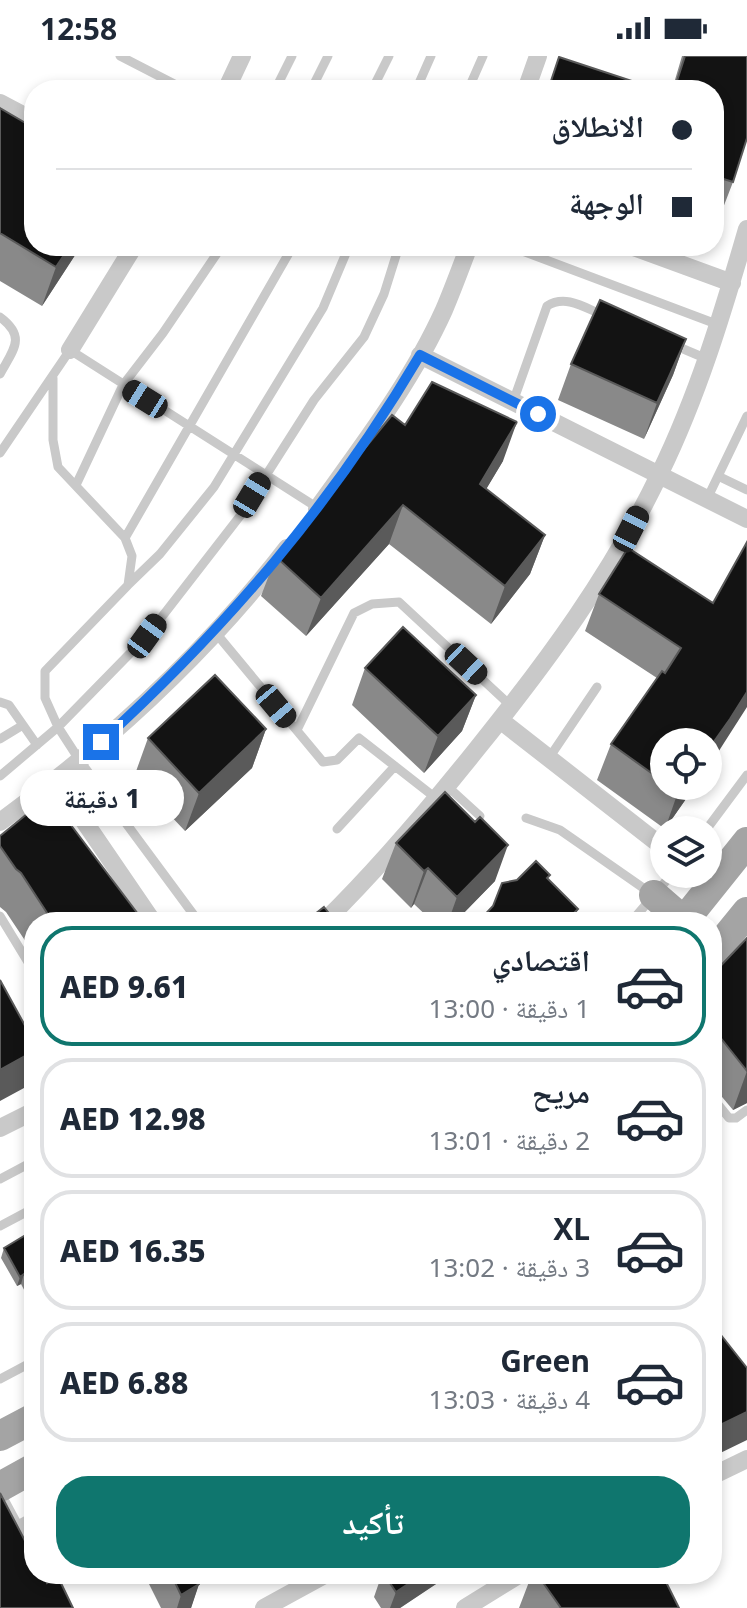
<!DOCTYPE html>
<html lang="ar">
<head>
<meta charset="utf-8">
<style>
	body { margin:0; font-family:"Noto Sans","Noto Naskh Arabic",sans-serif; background:#f6f6f7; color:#1f2937; direction:rtl; height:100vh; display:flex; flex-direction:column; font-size:30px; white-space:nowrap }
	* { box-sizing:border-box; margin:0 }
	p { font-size:26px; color:#747a83 }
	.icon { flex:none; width:44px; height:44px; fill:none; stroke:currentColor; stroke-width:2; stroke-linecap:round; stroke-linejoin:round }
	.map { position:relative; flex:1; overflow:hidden; direction:ltr }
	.drawer { position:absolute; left:24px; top:856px; width:698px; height:672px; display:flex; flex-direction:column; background:#fff; border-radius:32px; box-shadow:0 4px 12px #0003; direction:rtl }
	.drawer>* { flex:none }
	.top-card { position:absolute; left:24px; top:24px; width:700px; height:176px; border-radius:32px; box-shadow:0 4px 12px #0003; direction:rtl; display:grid; align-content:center; height:176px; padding:0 32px; background:#fff }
	.buttons { position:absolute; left:650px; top:672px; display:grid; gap:16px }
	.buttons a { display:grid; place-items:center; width:72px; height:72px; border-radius:50%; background:#fff; box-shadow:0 4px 12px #0003; font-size:40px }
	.end { position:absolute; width:36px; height:36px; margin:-18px; border:10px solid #1a73e8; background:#fff; box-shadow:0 0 0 4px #fff }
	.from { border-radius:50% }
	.bubble { position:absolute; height:56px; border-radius:28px; background:#fff; box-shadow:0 4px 12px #0003; font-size:26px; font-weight:800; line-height:56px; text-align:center; direction:rtl }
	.car { position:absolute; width:24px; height:48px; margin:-24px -12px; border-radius:10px; box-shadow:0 0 6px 2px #0007; background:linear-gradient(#222 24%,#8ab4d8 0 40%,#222 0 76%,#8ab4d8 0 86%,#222 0) }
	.top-card b { display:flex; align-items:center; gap:28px; height:76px; font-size:30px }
	.top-card b+b { border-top:2px solid #e0e1e3 }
	.top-card i { width:20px; height:20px; background:#1f2937 }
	ul { padding:14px 0 0; list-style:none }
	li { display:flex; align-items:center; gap:24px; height:120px; margin:0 16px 12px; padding:0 16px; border:4px solid #e0e1e3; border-radius:32px }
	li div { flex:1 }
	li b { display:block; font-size:30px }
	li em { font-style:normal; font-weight:800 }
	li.active { border-color:#0f766e }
	li>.icon { width:72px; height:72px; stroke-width:1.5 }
	.action { display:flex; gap:16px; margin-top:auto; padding:16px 32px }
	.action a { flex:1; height:92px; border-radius:32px; background:#0f766e; color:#fff; font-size:32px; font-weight:800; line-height:92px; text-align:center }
	.status { display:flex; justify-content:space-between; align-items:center; height:56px; padding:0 40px; background:#fff; direction:ltr }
	.status svg { height:22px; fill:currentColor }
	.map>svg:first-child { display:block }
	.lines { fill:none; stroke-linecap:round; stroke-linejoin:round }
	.lane { stroke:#c9c9c9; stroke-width:9 }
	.street { stroke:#c9c9c9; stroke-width:18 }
	.primary { stroke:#a4a4a4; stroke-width:30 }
	.wall { fill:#898989 }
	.shaded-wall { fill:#5a5a5a }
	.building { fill:#131313; stroke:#5a5a5a; stroke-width:2 }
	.route { stroke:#1a73e8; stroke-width:10 }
</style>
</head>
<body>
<div class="status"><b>12:58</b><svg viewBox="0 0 49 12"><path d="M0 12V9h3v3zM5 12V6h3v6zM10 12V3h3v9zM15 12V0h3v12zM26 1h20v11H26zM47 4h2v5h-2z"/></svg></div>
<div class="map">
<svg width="747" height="1552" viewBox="0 0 747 1552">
	<rect width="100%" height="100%" fill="#fff"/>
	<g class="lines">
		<path class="lane" d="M120 0 186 34
			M275 34 292 0
			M311 34 328 0
			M372 34 389 0
			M416 34 431 0
			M468 34 483 0
			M509 190 719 269
			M0 261C27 281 13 294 0 318
			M674 289 707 303
			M53 322V384L58 411 125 482 132 500 128 529 45 615V642L58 671 80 705 199 866
			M513 346 547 250C566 238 585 252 605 260
			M0 397 70 294 318 452
			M718 420 747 434
			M76 429 123 329 163 277 222 190
			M707 443 747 360
			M125 482 293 190
			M128 529 160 498 214 431 323 252 349 190
			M215 576 323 706 337 704 359 682 437 743
			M0 646 9 649 37 689
			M297 674 354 557 372 548 399 546 511 650
			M0 683 23 669
			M549 702 597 631
			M0 720 58 671 147 580 240 460 314 344 364 281 384 238 399 190
			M447 730 480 760
			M526 762 560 774 649 836
			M337 773 395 710
			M706 774 747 719
			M0 860 34 916
			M631 866 672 818
			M712 1041 729 1062H736L747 1054
			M0 1123 34 1105
			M0 1170 34 1152
			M0 1323 34 1305
			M0 1436 34 1499
			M18 1469 34 1460"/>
		<path class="street" d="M226 34 242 0
			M526 34 538 0
			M0 47 34 65
			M631 190 732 227
			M70 294 134 190
			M420 299 747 463
			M317 453C363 389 412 325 444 254 453 233 461 211 469 190
			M500 664 664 792
			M56 724 153 866
			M0 766C107 688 206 597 287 492
			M324 866C379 812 428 754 476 694 546 607 612 518 660 417 698 339 723 256 747 173
			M0 1072 34 1055
			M712 1420 747 1403
			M264 1552 326 1518
			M465 1552 520 1518"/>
		<path class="primary" d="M654 839 684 865
			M683 866 747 786
			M712 899 747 856
			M0 1380 34 1362
			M0 1431 34 1412"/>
	</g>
	<path class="wall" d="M682 0H747L733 126 718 165 714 164V34H672Z
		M0 52 34 190H81L42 250 0 225Z
		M686 283 673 319 644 383 558 344 571 308Z
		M405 369 503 405 486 433 545 479 530 518 491 568 389 488 306 580 261 540 276 501Z
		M599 538 713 547 717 700 664 686V730H695L665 773 597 724 611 688 657 622 585 575Z
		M365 612 476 639 462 675 424 717 352 649Z
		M266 673 252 712 185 775 134 721 148 682Z
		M0 780 144 866H34V898L6 856 0 851Z
		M396 787 495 825 455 866H433L414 848 411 852 382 823Z
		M747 882V1047L733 1054 712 1029V919Z
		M34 1174V1253L21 1228 17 1230 1 1202 4 1192Z
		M144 1518H197L199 1528 191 1552H161Z
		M382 1518H451L400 1552H381L374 1541Z
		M532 1518H662L679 1552H519Z"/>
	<path class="shaded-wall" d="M70 190H81L42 250 56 211Z
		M686 283 673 319 644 383 657 347Z
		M517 366 503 405 466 467 480 428Z
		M403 449 389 488 306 580 321 542Z
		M545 479 530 518 491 568 505 530Z
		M747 636V651L708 712V694Z
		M476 639 462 675 424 717 438 680Z
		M266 673 252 712 185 775 199 737Z
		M683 730H695L665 773 678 736Z
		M508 789 495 825 455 866H448L457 841Z
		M428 812 414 848 411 852 424 815Z
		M578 853 573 866H565Z
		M34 995V1003L24 1032 0 1045V1014Z
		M747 1015V1047L733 1054Z
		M24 1218 21 1228 17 1230 20 1221Z
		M747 1356V1384L712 1401V1373Z
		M423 1518H451L400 1552H390L396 1536Z
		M199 1528 191 1552H177L181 1539Z"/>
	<path class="building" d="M685 0H747V82L733 126 714 120V34H674Z
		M559 1 659 34H548Z
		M0 52 34 72V190H70L56 211 0 177Z
		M600 244 686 283 657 347 571 308Z
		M432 326 517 366 480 428 545 479 505 530 403 449 321 542 276 501 392 359 405 369Z
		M747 486V636L730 663 708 694V686H664V726L611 688 662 615 665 617 681 592 599 538 628 492 713 547Z
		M403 571 476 639 438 680 365 612Z
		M215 619 266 673 199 737 148 682Z
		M670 730H683L678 736Z
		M445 736 475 766 480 761 508 789 457 841 428 812 424 815 396 787Z
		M49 740 144 866H53L21 817 16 813 0 790V780Z
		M536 805 550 819 547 822 578 853 565 866H478L493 850 502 827 517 824Z
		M324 851 336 866H305Z
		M747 882V1015L712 971V919Z
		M0 924 34 986V995L0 1014Z
		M34 1174V1237L24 1218 20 1221 4 1192Z
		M717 1274 747 1312V1356L712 1373V1278Z
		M0 1437 34 1502V1518H43L47 1527 58 1521 73 1552H0Z
		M171 1518H197L199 1528 181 1539Z
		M384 1518H423L396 1536Z
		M537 1518H662L679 1552H561Z"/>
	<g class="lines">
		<path class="route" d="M101 686C228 570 332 448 420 299L538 358"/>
	</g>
</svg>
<div class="buttons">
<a><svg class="icon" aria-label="locate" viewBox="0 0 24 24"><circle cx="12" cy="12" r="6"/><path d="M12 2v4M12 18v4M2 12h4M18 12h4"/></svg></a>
<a><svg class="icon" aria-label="layers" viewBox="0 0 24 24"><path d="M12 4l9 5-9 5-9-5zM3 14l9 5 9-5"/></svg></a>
</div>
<i class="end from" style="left:538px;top:358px"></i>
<i class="end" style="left:101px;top:686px"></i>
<div class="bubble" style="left:20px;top:714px;width:164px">1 دقيقة</div>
<i class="car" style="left:145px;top:343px;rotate:302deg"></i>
<i class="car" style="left:252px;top:439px;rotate:31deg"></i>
<i class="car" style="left:631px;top:473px;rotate:27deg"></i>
<i class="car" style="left:147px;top:580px;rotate:36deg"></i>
<i class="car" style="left:466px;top:608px;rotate:133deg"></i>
<i class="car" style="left:276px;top:650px;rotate:140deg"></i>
<div class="top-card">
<b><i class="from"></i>الانطلاق</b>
<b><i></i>الوجهة</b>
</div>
<section class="drawer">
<ul>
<li class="active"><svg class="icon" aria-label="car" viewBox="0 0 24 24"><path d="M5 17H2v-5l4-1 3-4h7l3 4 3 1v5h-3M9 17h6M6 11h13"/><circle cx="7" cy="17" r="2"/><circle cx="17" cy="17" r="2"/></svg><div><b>اقتصادي</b><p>1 دقيقة · 13:00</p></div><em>AED 9.61</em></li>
<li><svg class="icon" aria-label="car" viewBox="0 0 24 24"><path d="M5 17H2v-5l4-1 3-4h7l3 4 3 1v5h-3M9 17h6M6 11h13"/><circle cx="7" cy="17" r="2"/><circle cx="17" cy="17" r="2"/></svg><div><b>مريح</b><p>2 دقيقة · 13:01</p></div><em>AED 12.98</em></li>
<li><svg class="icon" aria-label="car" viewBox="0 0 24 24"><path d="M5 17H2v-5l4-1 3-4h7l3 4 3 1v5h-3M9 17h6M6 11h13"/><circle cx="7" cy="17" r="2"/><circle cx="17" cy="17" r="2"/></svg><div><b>XL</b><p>3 دقيقة · 13:02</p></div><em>AED 16.35</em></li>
<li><svg class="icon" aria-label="car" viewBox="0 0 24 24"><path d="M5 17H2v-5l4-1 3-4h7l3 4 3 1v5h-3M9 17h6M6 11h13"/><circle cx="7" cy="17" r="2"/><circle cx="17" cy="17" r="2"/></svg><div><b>Green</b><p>4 دقيقة · 13:03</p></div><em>AED 6.88</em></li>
</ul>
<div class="action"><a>تأكيد</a></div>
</section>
</div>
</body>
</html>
